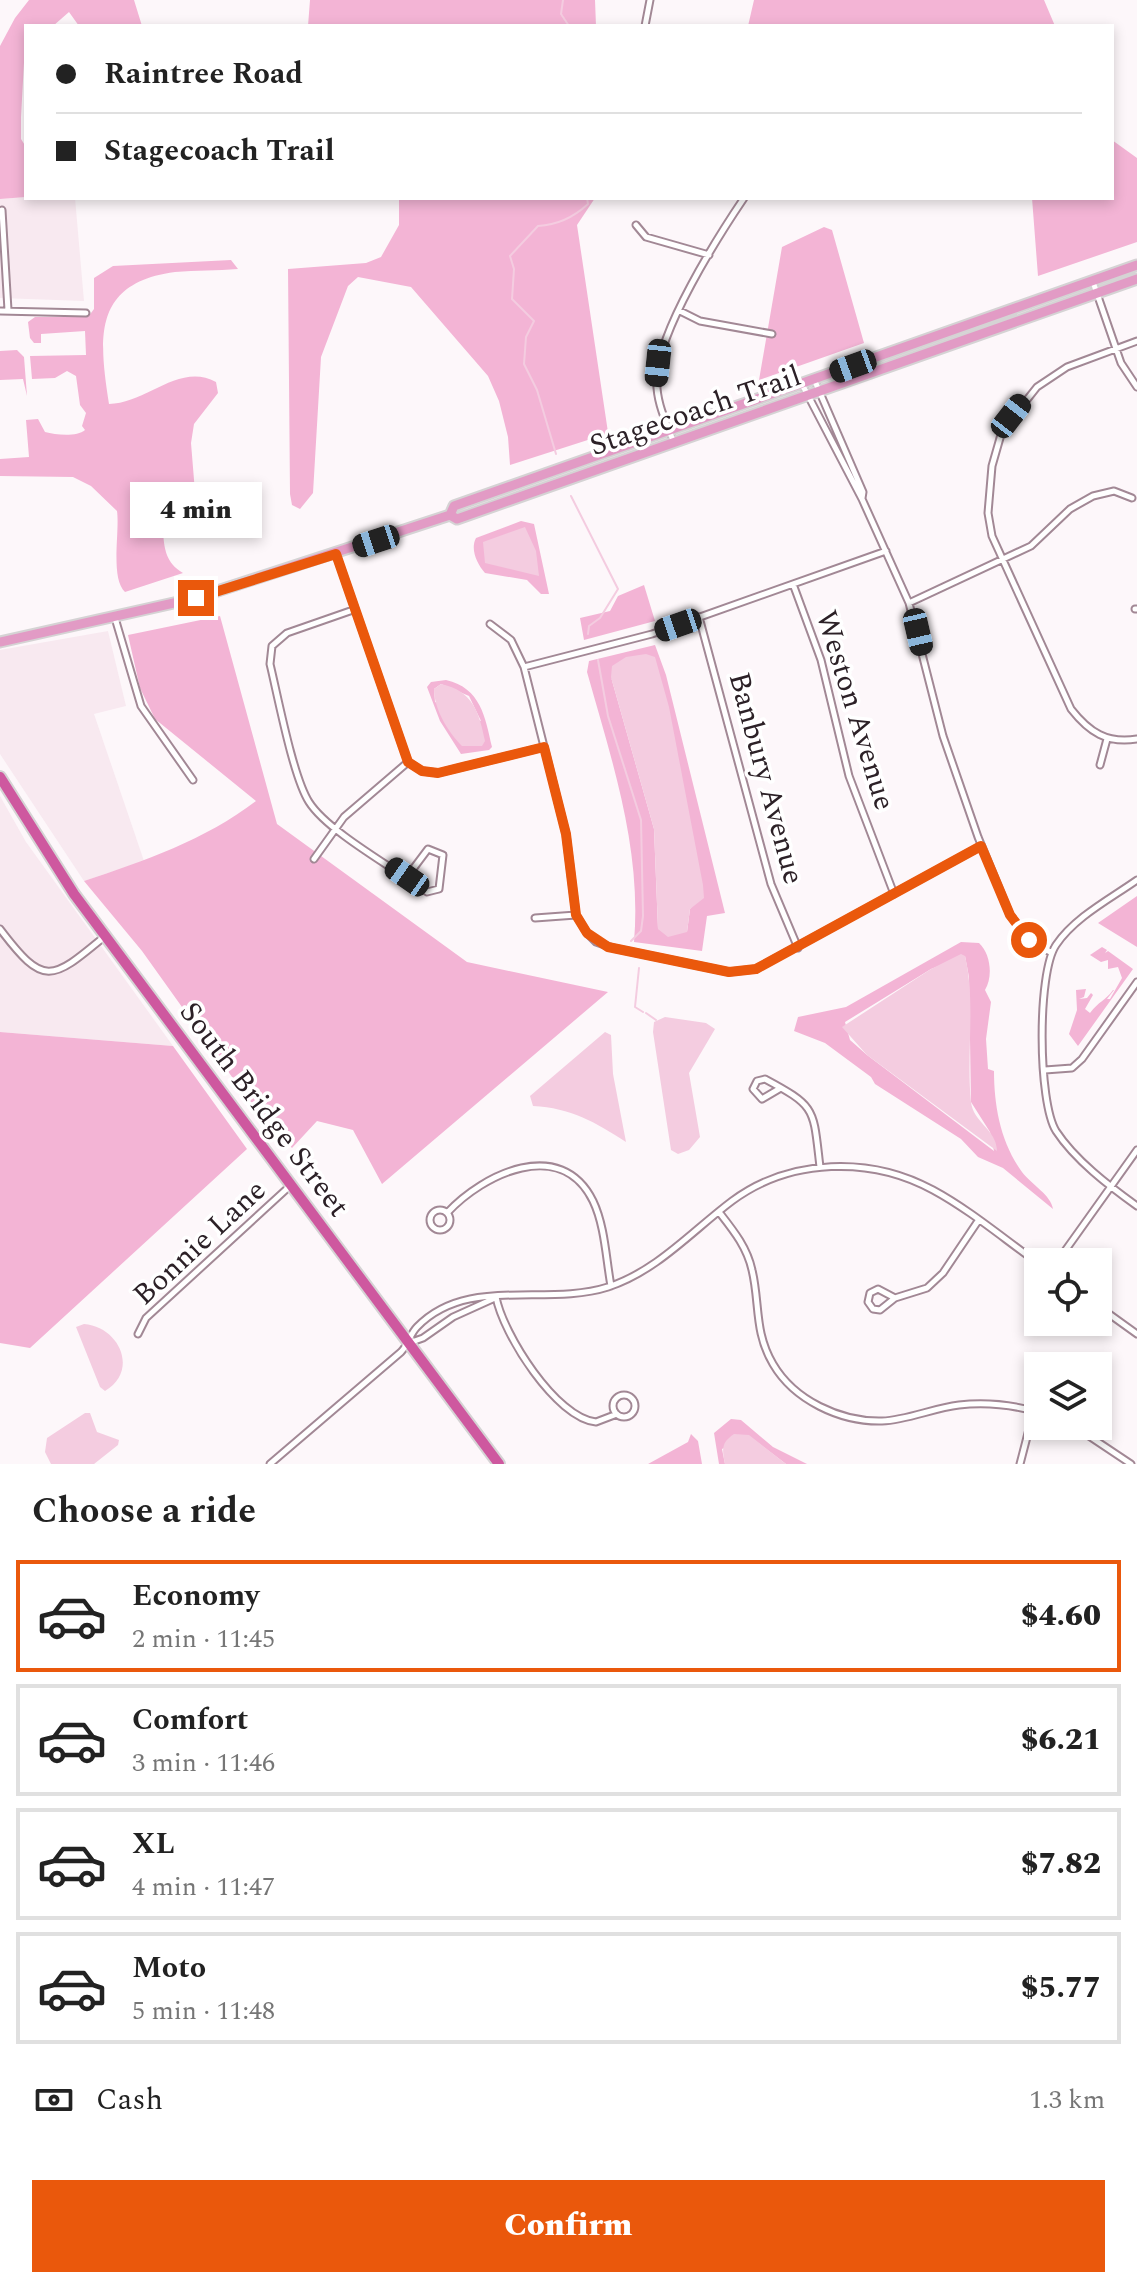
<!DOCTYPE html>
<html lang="en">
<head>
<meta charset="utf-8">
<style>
	body { margin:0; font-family:Spectral,serif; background:#f6f6f6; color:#222; height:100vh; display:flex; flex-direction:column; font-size:30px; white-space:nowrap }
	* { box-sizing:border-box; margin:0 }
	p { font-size:26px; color:#767676 }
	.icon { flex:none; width:44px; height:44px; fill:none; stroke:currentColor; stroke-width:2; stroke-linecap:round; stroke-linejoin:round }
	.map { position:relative; height:1464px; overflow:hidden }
	.drawer { display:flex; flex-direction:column; background:#fff; flex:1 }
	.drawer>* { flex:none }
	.banner { position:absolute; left:24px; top:24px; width:1090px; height:176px; border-radius:0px; box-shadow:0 4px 12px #0003; display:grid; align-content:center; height:176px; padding:0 32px; background:#fff }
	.controls { position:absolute; left:1024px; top:1248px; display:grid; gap:16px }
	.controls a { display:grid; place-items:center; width:88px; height:88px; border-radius:0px; background:#fff; box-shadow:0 4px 12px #0003; font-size:40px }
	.end { position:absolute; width:36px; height:36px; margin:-18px; border:10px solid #ea580c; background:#fff; box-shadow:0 0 0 4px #fff }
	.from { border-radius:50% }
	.bubble { position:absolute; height:56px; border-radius:0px; background:#fff; box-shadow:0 4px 12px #0003; font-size:26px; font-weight:800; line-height:56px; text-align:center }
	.car { position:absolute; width:24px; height:48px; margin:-24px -12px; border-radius:10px; box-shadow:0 0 6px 2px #0007; background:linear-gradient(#222 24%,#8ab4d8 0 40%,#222 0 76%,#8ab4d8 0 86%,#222 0) }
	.banner b { display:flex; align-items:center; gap:28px; height:76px; font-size:30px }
	.banner b+b { border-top:2px solid #e0e0e0 }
	.banner i { width:20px; height:20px; background:#222 }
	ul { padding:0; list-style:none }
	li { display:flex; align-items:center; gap:24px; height:112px; margin:0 16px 12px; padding:0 16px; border:4px solid #e0e0e0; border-radius:0px }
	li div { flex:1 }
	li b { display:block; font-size:30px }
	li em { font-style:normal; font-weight:800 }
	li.active { border-color:#ea580c }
	li>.icon { width:72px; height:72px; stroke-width:1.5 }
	h2 { padding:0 32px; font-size:36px; line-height:96px }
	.pay { display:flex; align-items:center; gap:20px; height:88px; padding:0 32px; font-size:30px }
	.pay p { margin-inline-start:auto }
	.button { display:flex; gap:16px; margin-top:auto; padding:16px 32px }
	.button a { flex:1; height:92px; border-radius:0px; background:#ea580c; color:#fff; font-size:32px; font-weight:800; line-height:92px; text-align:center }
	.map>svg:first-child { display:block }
	.built { fill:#f8e9f0 }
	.green { fill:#f3b4d5; fill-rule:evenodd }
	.water { fill:#f4cce0 }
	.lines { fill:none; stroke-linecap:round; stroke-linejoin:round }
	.stream { stroke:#f4cce0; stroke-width:2 }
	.street-casing { stroke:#a28895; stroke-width:9 }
	.primary-casing { stroke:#d5d3d4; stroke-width:13 }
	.highway-casing { stroke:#d5d3d4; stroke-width:14 }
	.street { stroke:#fff; stroke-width:5 }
	.primary { stroke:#e29bc5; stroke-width:9 }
	.highway { stroke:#ce589f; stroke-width:10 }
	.route { stroke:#ea580c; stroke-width:10 }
	.labels { text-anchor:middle; stroke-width:7; stroke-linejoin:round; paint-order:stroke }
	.street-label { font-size:30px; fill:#2c2127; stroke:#fff }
</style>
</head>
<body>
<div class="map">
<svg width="1137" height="1464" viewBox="0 0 1137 1464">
	<rect width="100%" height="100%" fill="#fdf7fa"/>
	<path class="built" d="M26 197 75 198 84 301 0 298V199Z
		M108 631 126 706 94 714 144 861 84 881 0 754V650Z
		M0 796 26 842 173 1046 0 1032Z"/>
	<path class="green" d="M29 0H134L142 26H79L69 12 53 26H26L21 117V139L26 147V197L0 199V46L15 18Z
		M310 0H595L596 26H308Z
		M754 0H1044L1055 26H748Z
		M1112 140 1137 158V242L1038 276 1032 198H1112Z
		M399 198H595L577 225 609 439 594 438 510 465 508 437 499 401 488 376 411 287 358 277 348 286 321 357 313 493 300 509 292 505 290 494 288 269 366 263 381 257 399 225Z
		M824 227 832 230 864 343 759 380 782 247Z
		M231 260 238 269C217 271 196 270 175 272 92 283 99 339 109 404 146 404 179 362 216 382L218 393 194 424 191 443 195 492 192 501 163 530C164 549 166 563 183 573L125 592C110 578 120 531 117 511L91 486 73 477 0 476V459L29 457 26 420 38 419 45 432C56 435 77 437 85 430L82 426 86 413 80 405 76 376 67 371 55 378 32 379 30 356 86 355 85 331 41 334V343H34L30 338 28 322 35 317H88L94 309V278L113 266Z
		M17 350 24 357 27 396 23 379 0 380V351Z
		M521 521 534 524 549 594H541L527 580 485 573C477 564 470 549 476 538Z
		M644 585 655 621 584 640 580 618 610 611 618 596Z
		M220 616 277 824 467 962 608 992 382 1184 353 1130 317 1121 292 1148 257 1112 142 951 84 881C144 861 205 840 256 801L155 719 140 688 128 635Z
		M655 645 666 675 725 913 707 916 702 951 634 942C642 849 612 761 587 672L589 661ZM611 677 696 901 690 909 687 932 658 929 654 829Z
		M446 680C481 688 485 717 492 747L489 750 461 754 440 721 427 687 431 682ZM441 684 469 696 481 721 435 702 434 689Z
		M1137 896V947L1098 923Z
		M961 942 979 943C991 954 993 977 985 990L991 1002 986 1039 988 1069 994 1071C994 1107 1001 1143 1022 1172 1032 1185 1051 1195 1053 1209L1003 1168 978 1157 961 1139 875 1084 871 1077 825 1043 794 1031 798 1017 846 1007ZM965 956 969 977 971 1102 990 1132 994 1151 867 1055 850 1040 845 1022 931 969Z
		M1102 947 1107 950 1105 953 1108 951 1133 969 1078 1046 1069 1034 1077 1010 1076 990 1086 989 1084 997 1079 999 1087 998 1091 993 1093 995 1085 1009 1090 1013C1099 1001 1105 1001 1113 990H1114L1107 999H1110L1122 978 1118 967 1108 969V960L1101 962 1090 955Z
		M0 1032 173 1046 247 1149 30 1348 0 1343Z
		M731 1419 741 1420 773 1447 807 1464H786L749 1436 722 1449 725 1464H719L714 1433Z
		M691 1434 698 1441 702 1464H648L688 1442Z"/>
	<path class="water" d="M525 527 536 551 539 576 485 563 483 542Z
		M646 654 655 657 669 707 703 885 704 898 690 909 687 932 668 937 658 929 654 829 611 677 612 666 626 657Z
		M441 684C473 691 479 712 485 741L482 746H462C448 732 434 709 434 689Z
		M961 954 965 956C976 1003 966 1054 971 1102 973 1122 997 1130 997 1151L867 1055 842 1027 931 969Z
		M665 1017 706 1023 715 1029 689 1073 700 1137 689 1150 678 1154 671 1150 653 1032 654 1022Z
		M605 1032 611 1035 613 1074 626 1142C595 1122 571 1108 533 1106L530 1096Z
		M84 1324C120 1327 139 1371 105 1391L100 1387 76 1327Z
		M85 1413H90L97 1432 119 1440 118 1445 94 1464H51L45 1452 47 1438Z
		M734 1434 749 1435 786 1464H725C722 1449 721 1443 734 1434Z"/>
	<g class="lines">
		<path class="stream" d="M563 0 561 14 569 26
			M556 454 537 390 524 364 526 337 534 321 512 299 514 269 510 256 538 226C556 225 574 217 588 204L587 198
			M571 496 618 589 600 618 589 626 588 634
			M598 660 608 716 641 820 643 916 641 931 631 941
			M639 968 635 1007 643 1012
			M646 1013 656 1020"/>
		<defs>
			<path id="street" d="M645 26 650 0
				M2 210 8 310
				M636 225 646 237 709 255
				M1093 282 1121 363 1137 387
				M0 311 86 313
				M680 311 700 321 772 334
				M1137 341 1067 367 1037 387 1002 431 992 466 988 513 992 536 1071 709C1089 732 1107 744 1137 739
				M814 379 863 492 862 498
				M802 384 862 499 909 603 943 736 978 837 1010 915 1029 940 1052 953
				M674 443C666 422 655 400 657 377 659 330 717 238 744 198
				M336 554 408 762 422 771 438 773 544 747
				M793 584 821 660 849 776 894 894
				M909 603 1031 546 1070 509 1093 496 1114 491 1132 498
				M1135 609H1137
				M353 610 287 633 272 646 270 664C278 697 293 777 309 802 328 832 396 869 427 892L439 889 443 855 428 849 407 877
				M699 617 771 884 798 948
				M115 618 141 706 193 780
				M490 624 511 640 524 667 566 834 576 915 587 933 596 942 613 948 729 972 756 969 981 846
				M524 667 652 634 886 551
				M1100 765 1107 739
				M314 859 344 817 408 762
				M1137 880C1110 899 1075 917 1056 945 1037 973 1038 1102 1056 1131 1075 1160 1109 1186 1137 1206
				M535 918 576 915
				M0 929C44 987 51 981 104 937
				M1045 1070 1072 1068 1082 1059 1137 982
				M779 1089 762 1099 753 1089 757 1081 765 1079C817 1107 813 1108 820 1167
				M430 1220a10 10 0 1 1 20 0a10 10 0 1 1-20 0Z
				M719 1212C733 1230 747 1247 752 1270 760 1303 754 1332 773 1364 794 1400 840 1422 882 1421 908 1420 933 1408 959 1405 985 1402 1013 1405 1038 1412
				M447 1213C483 1174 561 1136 593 1201 605 1226 606 1259 611 1286
				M1057 1262 1137 1150
				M496 1297C503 1334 556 1418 596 1422L617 1414
				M895 1298 878 1289 870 1293 868 1302 873 1309 880 1310 895 1298 927 1288 943 1273 978 1221
				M1098 1306 1137 1334
				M138 1334 146 1318 291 1185
				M409 1343 423 1338 453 1317 495 1298
				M613 1406a11 11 0 1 1 22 0a11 11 0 1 1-22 0Z
				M1074 1426 1131 1464
				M270 1464 401 1352C408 1345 410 1334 417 1327 467 1275 546 1307 608 1287 657 1271 692 1231 732 1201 790 1158 871 1156 933 1190 970 1210 1004 1239 1038 1263
				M1020 1464 1034 1410"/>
			<path id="primary" d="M450 515 454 506 1137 265
				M0 642 196 598 450 515 457 519 1137 279"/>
			<path id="highway" d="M0 777 74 894 499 1464"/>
		</defs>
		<use href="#street" class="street-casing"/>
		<use href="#primary" class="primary-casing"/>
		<use href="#highway" class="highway-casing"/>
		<use href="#street" class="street"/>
		<use href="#primary" class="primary"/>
		<use href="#highway" class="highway"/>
	</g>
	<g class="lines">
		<path class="route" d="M196 598 336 554 408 762 422 771 438 773 544 747 566 834 576 915 587 933 608 947 729 972 756 969 981 846 1010 915 1029 940"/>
	</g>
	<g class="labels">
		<g class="street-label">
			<text transform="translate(695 410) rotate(-19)" y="10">Stagecoach Trail</text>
			<text transform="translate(856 710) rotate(73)" y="10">Weston Avenue</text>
			<text transform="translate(767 778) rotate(75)" y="10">Banbury Avenue</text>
			<text transform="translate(265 1109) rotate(53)" y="10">South Bridge Street</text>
			<text transform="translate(199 1242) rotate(-43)" y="10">Bonnie Lane</text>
		</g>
	</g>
</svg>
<div class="controls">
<a><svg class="icon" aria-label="locate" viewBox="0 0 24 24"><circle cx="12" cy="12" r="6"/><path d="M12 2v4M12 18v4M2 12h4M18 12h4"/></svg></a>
<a><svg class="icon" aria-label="layers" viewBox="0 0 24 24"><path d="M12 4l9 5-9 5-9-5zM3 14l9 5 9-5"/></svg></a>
</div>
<i class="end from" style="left:1029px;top:940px"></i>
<i class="end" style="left:196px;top:598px"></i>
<div class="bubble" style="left:130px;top:482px;width:132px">4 min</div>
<i class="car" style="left:658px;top:363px;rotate:186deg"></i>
<i class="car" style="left:853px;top:366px;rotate:250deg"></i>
<i class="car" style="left:1011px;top:416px;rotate:38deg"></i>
<i class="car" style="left:376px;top:541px;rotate:252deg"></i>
<i class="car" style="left:678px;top:625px;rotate:251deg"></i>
<i class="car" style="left:918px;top:632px;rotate:167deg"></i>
<i class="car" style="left:407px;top:877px;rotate:305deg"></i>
<div class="banner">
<b><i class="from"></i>Raintree Road</b>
<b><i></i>Stagecoach Trail</b>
</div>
</div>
<section class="drawer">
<h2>Choose a ride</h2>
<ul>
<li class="active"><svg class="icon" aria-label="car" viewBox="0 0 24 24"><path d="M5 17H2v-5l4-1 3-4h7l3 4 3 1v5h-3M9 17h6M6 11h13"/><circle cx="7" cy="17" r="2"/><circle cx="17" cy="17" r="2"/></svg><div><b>Economy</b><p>2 min · 11:45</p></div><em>$4.60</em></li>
<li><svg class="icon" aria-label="car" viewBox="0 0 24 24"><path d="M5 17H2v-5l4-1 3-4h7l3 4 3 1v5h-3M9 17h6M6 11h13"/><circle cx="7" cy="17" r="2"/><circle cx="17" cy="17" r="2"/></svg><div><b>Comfort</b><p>3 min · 11:46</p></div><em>$6.21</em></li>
<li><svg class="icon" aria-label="car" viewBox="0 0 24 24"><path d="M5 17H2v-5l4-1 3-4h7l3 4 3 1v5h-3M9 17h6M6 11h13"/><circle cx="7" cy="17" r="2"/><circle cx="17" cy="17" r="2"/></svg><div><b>XL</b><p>4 min · 11:47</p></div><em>$7.82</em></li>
<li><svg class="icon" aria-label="car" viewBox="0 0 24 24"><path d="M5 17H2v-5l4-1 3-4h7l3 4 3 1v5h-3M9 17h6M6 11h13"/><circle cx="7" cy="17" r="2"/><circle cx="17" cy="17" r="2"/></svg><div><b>Moto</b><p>5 min · 11:48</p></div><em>$5.77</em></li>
</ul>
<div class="pay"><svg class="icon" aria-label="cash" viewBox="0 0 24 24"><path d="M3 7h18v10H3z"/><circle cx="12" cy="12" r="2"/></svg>Cash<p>1.3 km</p></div>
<div class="button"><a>Confirm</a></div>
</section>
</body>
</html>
